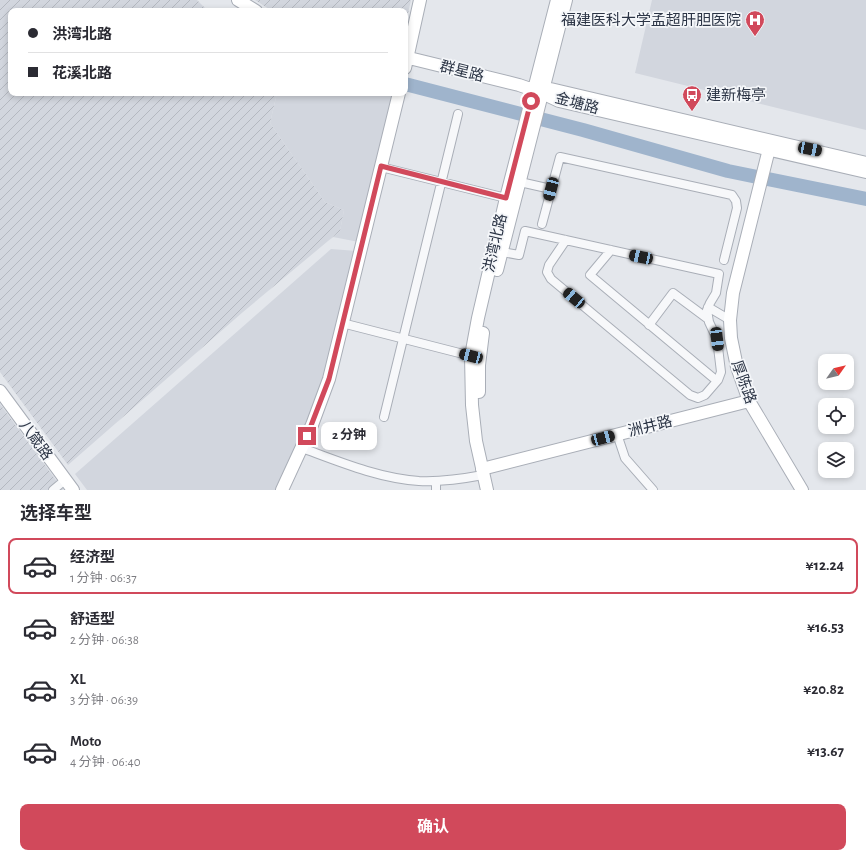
<!DOCTYPE html>
<html lang="zh">
<head>
<meta charset="utf-8">
<style>
	body { margin:0; font-family:"Alegreya Sans","Noto Sans SC",sans-serif; background:#f7f7f7; color:#2b2b33; height:100vh; display:flex; flex-direction:column; font-size:15px; white-space:nowrap }
	* { box-sizing:border-box; margin:0 }
	p { font-size:13px; color:#7c7c81 }
	.icon { flex:none; width:22px; height:22px; fill:none; stroke:currentColor; stroke-width:2; stroke-linecap:round; stroke-linejoin:round }
	.map { position:relative; height:490px; overflow:hidden }
	.side { display:flex; flex-direction:column; background:#fff; flex:1 }
	.side>* { flex:none }
	.top-card { position:absolute; left:8px; top:8px; width:400px; height:88px; border-radius:8px; box-shadow:0 2px 6px #0003; display:grid; align-content:center; height:88px; padding:0 20px; background:#fff }
	.needle { width:26px; rotate:56deg }
	.controls { position:absolute; left:818px; top:354px; display:grid; gap:8px }
	.controls a { display:grid; place-items:center; width:36px; height:36px; border-radius:8px; background:#fff; box-shadow:0 2px 6px #0003; font-size:20px }
	.end { position:absolute; width:18px; height:18px; margin:-9px; border:5px solid #d1495b; background:#fff; box-shadow:0 0 0 2px #fff }
	.from { border-radius:50% }
	.bubble { position:absolute; height:28px; border-radius:8px; background:#fff; box-shadow:0 2px 6px #0003; font-size:13px; font-weight:700; line-height:28px; text-align:center }
	.car { position:absolute; width:12px; height:24px; margin:-12px -6px; border-radius:5px; box-shadow:0 0 3px 1px #0007; background:linear-gradient(#222 24%,#8ab4d8 0 40%,#222 0 76%,#8ab4d8 0 86%,#222 0) }
	.top-card b { display:flex; align-items:center; gap:14px; height:38px; font-size:15px }
	.top-card b+b { border-top:1px solid #e1e1e2 }
	.top-card i { width:10px; height:10px; background:#2b2b33 }
	ul { padding:0; list-style:none }
	li { display:flex; align-items:center; gap:12px; height:56px; margin:0 8px 6px; padding:0 12px; border:2px solid transparent; border-radius:8px }
	li div { flex:1 }
	li b { display:block; font-size:15px }
	li em { font-style:normal; font-weight:700 }
	li.current { border-color:#d1495b }
	li>.icon { width:36px; height:36px; stroke-width:1.5 }
	h2 { padding:0 20px; font-size:18px; line-height:48px }
	.button { display:flex; gap:8px; margin-top:auto; padding:8px 20px }
	.button a { flex:1; height:46px; border-radius:8px; background:#d1495b; color:#fff; font-size:16px; font-weight:700; line-height:46px; text-align:center }
	.map>svg:first-child { display:block }
	.built { fill:#d2d6de }
	.industrial { fill:url(#industrial-furrows) }
	.lines { fill:none; stroke-linecap:round; stroke-linejoin:round }
	.river { stroke:#9fb4cc; stroke-width:14 }
	.street-casing { stroke:#a9aeb7; stroke-width:10 }
	.secondary-casing { stroke:#a9aeb7; stroke-width:14 }
	.street { stroke:#f7f8fa; stroke-width:8 }
	.secondary { stroke:#fff; stroke-width:12 }
	.route { stroke:#d1495b; stroke-width:5 }
	.labels { text-anchor:middle; stroke-width:3.5; stroke-linejoin:round; paint-order:stroke }
	.poi-label { font-size:15px; fill:#2b3445; stroke:#f4f6f9; text-anchor:end }
	.street-label { font-size:15px; fill:#2b3445; stroke:#f4f6f9 }
</style>
</head>
<body>
<div class="map">
<svg width="866" height="490" viewBox="0 0 866 490">
	<defs>
		<pattern id="industrial-furrows" width="10" height="10" patternUnits="userSpaceOnUse"><rect width="10" height="10" fill="#d2d6de"/><path d="M-1 1l2-2M0 10L10 0M9 11l2-2" fill="none" stroke="#b4b8c0"/></pattern>
	</defs>
	<rect width="100%" height="100%" fill="#e4e7ec"/>
	<path class="built" d="M652 0H866V130L635 73Z
		M277 93H393L359 242 333 237 340 231 344 210 325 202 270 123Z
		M331 249 357 251 321 385 297 446 275 490H87L75 474Z"/>
	<path class="industrial" d="M0 0H197L208 11H11V93H277L270 123 325 202 344 210 340 231 243 312 68 465 0 372Z
		M255 0H411L405 27V11H272Z
		M0 404 45 465 63 490H0Z"/>
	<g class="lines">
		<path class="river" d="M405 84 583 130 728 171 866 199"/>
		<defs>
			<path id="street" d="M381 167 506 198
				M520 182 551 189
				M542 224 560 157 732 195 736 201 737 208 724 260
				M611 250 590 275 717 381
				M502 252 519 255 525 231 719 274 716 293 710 303 707 310 709 322 717 339 721 372 718 380 705 395 698 398 690 395 551 279 547 272 549 265 566 240
				M708 307 730 320
				M342 323 471 356
				M649 325 673 293 708 319
				M384 417 458 114
				M617 434 625 458 653 490
				M302 448C340 462 378 478 419 481 441 482 462 479 483 475
				M436 481V490
				M53 490 65 480"/>
			<path id="secondary" d="M238 0 256 11
				M405 57 519 85 542 93 559 101 866 172
				M405 68 420 0
				M542 87 866 163
				M769 149 733 293 730 320 731 338 737 367 749 401 802 490
				M497 270 566 0
				M0 391 73 490
				M479 392V365L483 333
				M482 469 749 401
				M282 490 312 425 329 379 399 93
				M487 490 476 441 472 405 471 356 478 318 506 198 557 0"/>
		</defs>
		<use href="#street" class="street-casing"/>
		<use href="#secondary" class="secondary-casing"/>
		<use href="#street" class="street"/>
		<use href="#secondary" class="secondary"/>
	</g>
	<g class="lines">
		<path class="route" d="M307 436 329 379 381 166 506 198 531 101"/>
	</g>
	<defs>
		<symbol id="hospital-pin" viewBox="-11 -11 22 30"><path d="M0 17L-7.5 6A9.5 9.5 0 1 1 7.5 6Z" fill="#d1495b" stroke="#f4f6f9"/><path d="M-5-5h3v3.5h4V-5h3V5h-3V1.5h-4V5h-3Z" fill="#fff"/></symbol>
		<symbol id="bus-pin" viewBox="-11 -11 22 30"><path d="M0 17L-7.5 6A9.5 9.5 0 1 1 7.5 6Z" fill="#d1495b" stroke="#f4f6f9"/><path d="M-5-6H5V4H4V6H2V4H-2V6H-4V4H-5ZM-3.5-4V0h7V-4ZM-3.5 1.2v1.5H-2V1.2ZM2 1.2v1.5H3.5V1.2Z" fill="#fff"/></symbol>
	</defs>
	<g fill-rule="evenodd">
		<use href="#hospital-pin" x="744" y="9" width="22" height="30"/>
		<use href="#bus-pin" x="681" y="84" width="22" height="30"/>
	</g>
	<g class="labels">
		<g class="poi-label">
			<text x="741" y="25">福建医科大学孟超肝胆医院</text>
			<text x="706" y="100" text-anchor="start">建新梅亭</text>
		</g>
		<g class="street-label">
			<text transform="translate(462 71) rotate(14)" y="5">群星路</text>
			<text transform="translate(577 103) rotate(15)" y="5">金塘路</text>
			<text transform="translate(495 243) rotate(-77)" y="5">洪湾北路</text>
			<text transform="translate(744 382) rotate(70)" y="5">厚陈路</text>
			<text transform="translate(650 426) rotate(-14)" y="5">洲井路</text>
			<text transform="translate(36 440) rotate(54)" y="5">八箴路</text>
		</g>
	</g>
</svg>
<div class="controls">
<a><svg class="needle" viewBox="-14 -14 28 28"><path d="M0-13l5 13h-10z" fill="#e53935"/><path d="M0 13l5-13h-10z" fill="#7c7c81"/></svg></a>
<a><svg class="icon" aria-label="locate" viewBox="0 0 24 24"><circle cx="12" cy="12" r="6"/><path d="M12 2v4M12 18v4M2 12h4M18 12h4"/></svg></a>
<a><svg class="icon" aria-label="layers" viewBox="0 0 24 24"><path d="M12 4l9 5-9 5-9-5zM3 14l9 5 9-5"/></svg></a>
</div>
<i class="end from" style="left:531px;top:101px"></i>
<i class="end" style="left:307px;top:436px"></i>
<div class="bubble" style="left:321px;top:422px;width:56px">2 分钟</div>
<i class="car" style="left:810px;top:149px;rotate:101deg"></i>
<i class="car" style="left:551px;top:189px;rotate:195deg"></i>
<i class="car" style="left:641px;top:257px;rotate:282deg"></i>
<i class="car" style="left:574px;top:298px;rotate:310deg"></i>
<i class="car" style="left:717px;top:339px;rotate:173deg"></i>
<i class="car" style="left:471px;top:356px;rotate:285deg"></i>
<i class="car" style="left:603px;top:438px;rotate:75deg"></i>
<div class="top-card">
<b><i class="from"></i>洪湾北路</b>
<b><i></i>花溪北路</b>
</div>
</div>
<section class="side">
<h2>选择车型</h2>
<ul>
<li class="current"><svg class="icon" aria-label="car" viewBox="0 0 24 24"><path d="M5 17H2v-5l4-1 3-4h7l3 4 3 1v5h-3M9 17h6M6 11h13"/><circle cx="7" cy="17" r="2"/><circle cx="17" cy="17" r="2"/></svg><div><b>经济型</b><p>1 分钟 · 06:37</p></div><em>¥12.24</em></li>
<li><svg class="icon" aria-label="car" viewBox="0 0 24 24"><path d="M5 17H2v-5l4-1 3-4h7l3 4 3 1v5h-3M9 17h6M6 11h13"/><circle cx="7" cy="17" r="2"/><circle cx="17" cy="17" r="2"/></svg><div><b>舒适型</b><p>2 分钟 · 06:38</p></div><em>¥16.53</em></li>
<li><svg class="icon" aria-label="car" viewBox="0 0 24 24"><path d="M5 17H2v-5l4-1 3-4h7l3 4 3 1v5h-3M9 17h6M6 11h13"/><circle cx="7" cy="17" r="2"/><circle cx="17" cy="17" r="2"/></svg><div><b>XL</b><p>3 分钟 · 06:39</p></div><em>¥20.82</em></li>
<li><svg class="icon" aria-label="car" viewBox="0 0 24 24"><path d="M5 17H2v-5l4-1 3-4h7l3 4 3 1v5h-3M9 17h6M6 11h13"/><circle cx="7" cy="17" r="2"/><circle cx="17" cy="17" r="2"/></svg><div><b>Moto</b><p>4 分钟 · 06:40</p></div><em>¥13.67</em></li>
</ul>
<div class="button"><a>确认</a></div>
</section>
</body>
</html>
